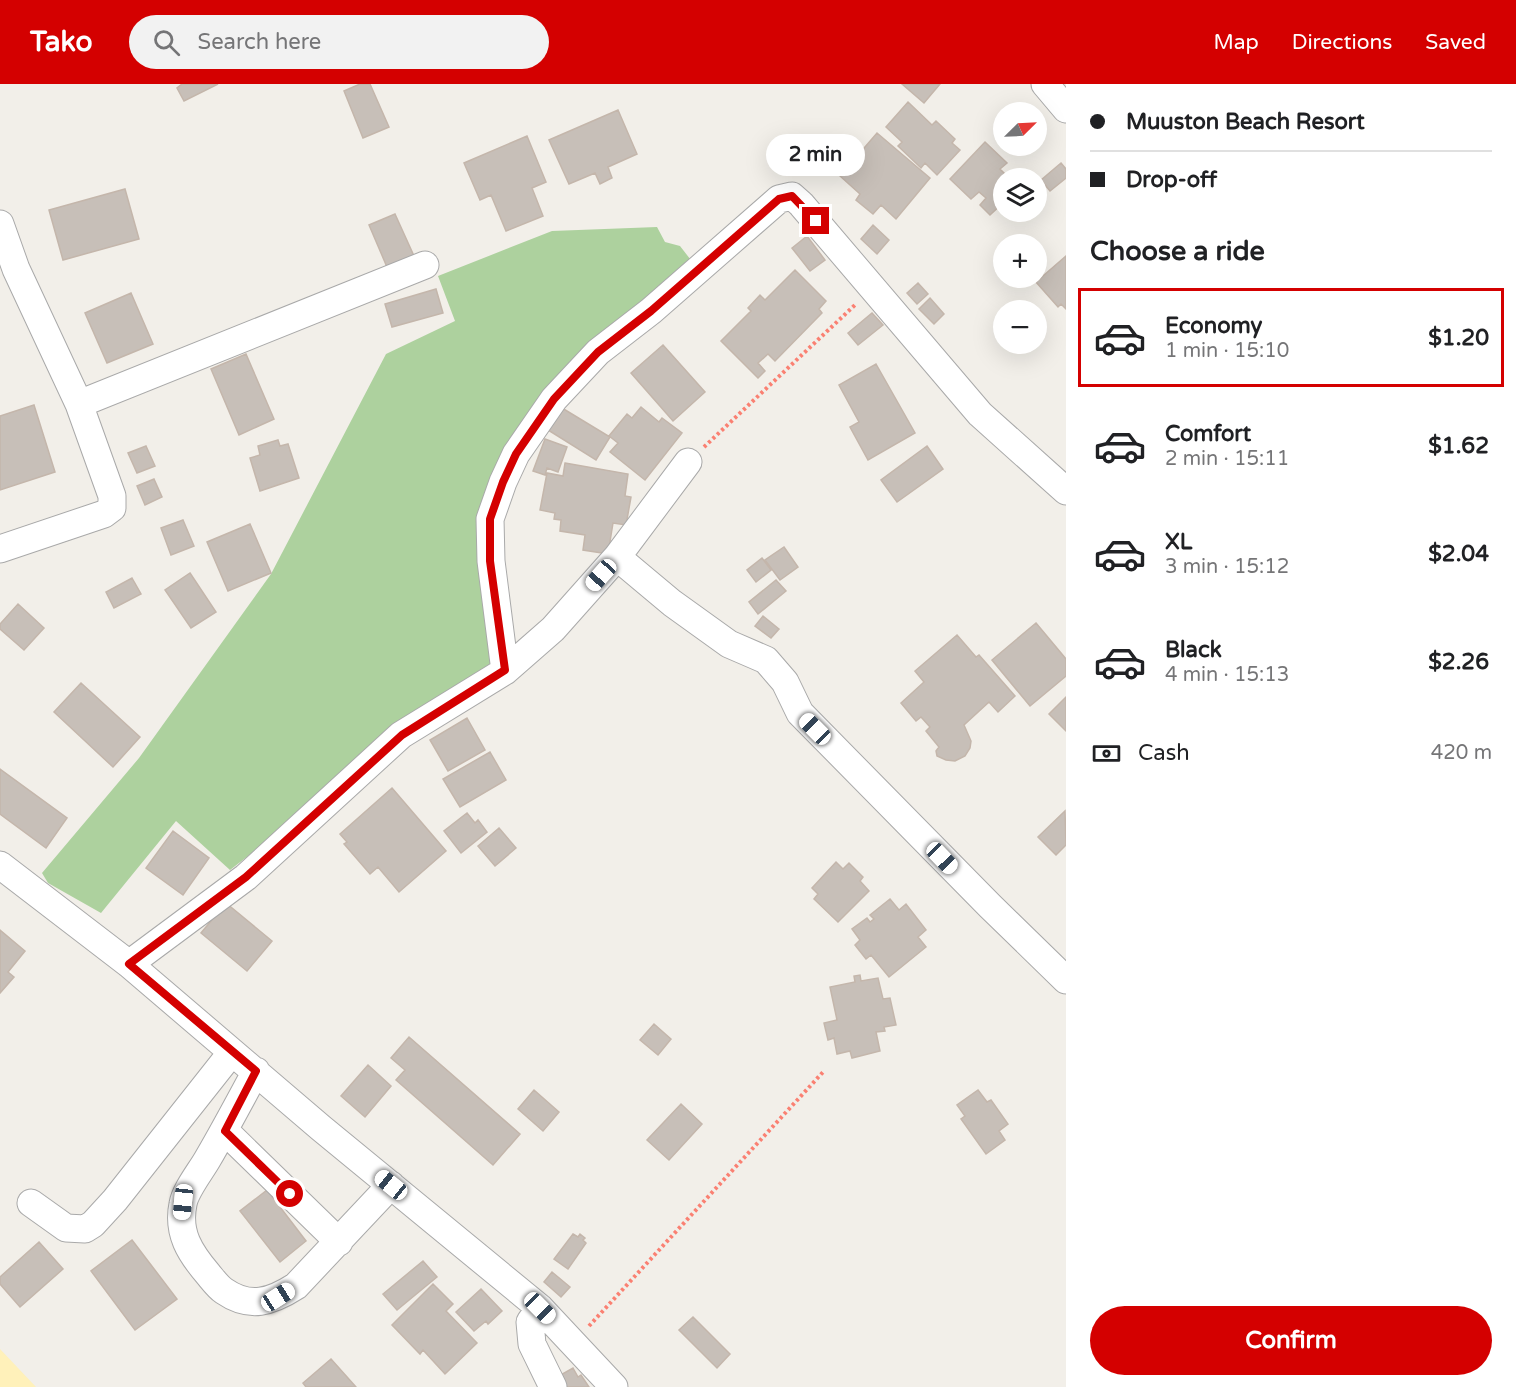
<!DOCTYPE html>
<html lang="en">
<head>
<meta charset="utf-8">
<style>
	body { margin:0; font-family:"Varela Round",sans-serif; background:#f2f2f2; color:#202124; height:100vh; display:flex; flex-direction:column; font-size:22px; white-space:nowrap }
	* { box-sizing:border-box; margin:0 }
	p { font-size:20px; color:#757577 }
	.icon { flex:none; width:33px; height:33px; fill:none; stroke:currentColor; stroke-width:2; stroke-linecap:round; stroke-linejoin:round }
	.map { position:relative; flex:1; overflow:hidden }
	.details { display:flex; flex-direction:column; background:#fff; width:450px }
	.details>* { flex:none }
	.guide { display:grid; align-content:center; height:132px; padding:0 24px; background:#fff }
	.needle { width:39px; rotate:66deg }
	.fabs { position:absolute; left:993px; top:18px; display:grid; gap:12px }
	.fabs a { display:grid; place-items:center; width:54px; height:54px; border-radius:50%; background:#fff; box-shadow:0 6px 24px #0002; font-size:30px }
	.end { position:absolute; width:27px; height:27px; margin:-14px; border:8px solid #d40000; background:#fff; box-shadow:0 0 0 3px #fff }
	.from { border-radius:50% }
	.bubble { position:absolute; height:42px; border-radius:21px; background:#fff; box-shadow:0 6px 24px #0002; font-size:20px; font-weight:700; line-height:42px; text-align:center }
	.car { position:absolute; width:18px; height:36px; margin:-18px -9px; border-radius:8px; box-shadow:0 0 4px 2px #0007; background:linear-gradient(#fff 24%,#345 0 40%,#fff 0 76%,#345 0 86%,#fff 0) }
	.guide b { display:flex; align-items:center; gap:21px; height:57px; font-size:22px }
	.guide b+b { border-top:2px solid #e0e0e0 }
	.guide i { width:15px; height:15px; background:#202124 }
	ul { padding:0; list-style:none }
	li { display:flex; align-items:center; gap:18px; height:99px; margin:0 12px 9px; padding:0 12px; border:3px solid transparent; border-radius:0px }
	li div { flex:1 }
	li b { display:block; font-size:22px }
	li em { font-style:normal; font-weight:700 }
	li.on { border-color:#d40000 }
	li>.icon { width:54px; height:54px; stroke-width:1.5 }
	h2 { padding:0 24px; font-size:27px; line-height:72px }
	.pay { display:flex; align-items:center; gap:15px; height:66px; padding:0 24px; font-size:22px }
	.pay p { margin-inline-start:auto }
	.button { display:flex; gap:12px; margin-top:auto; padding:12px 24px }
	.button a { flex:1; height:69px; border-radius:36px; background:#d40000; color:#fff; font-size:24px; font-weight:700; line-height:69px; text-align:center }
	header { display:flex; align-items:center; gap:36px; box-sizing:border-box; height:84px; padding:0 30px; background:#d40000; color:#fff }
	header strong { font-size:28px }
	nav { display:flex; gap:33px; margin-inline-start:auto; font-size:21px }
	.search { width:420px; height:54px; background:#f2f2f2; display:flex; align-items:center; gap:15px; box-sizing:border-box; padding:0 21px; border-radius:33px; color:#757577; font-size:22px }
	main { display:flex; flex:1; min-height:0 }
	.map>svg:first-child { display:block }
	.forest { fill:#add19e }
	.sand { fill:#fff1ba }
	.building { fill:#c7bfb8; stroke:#c4b6ab; stroke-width:1.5 }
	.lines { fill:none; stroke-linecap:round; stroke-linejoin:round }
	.minor-casing { stroke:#a9a9a9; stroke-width:29 }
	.path { stroke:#fa8072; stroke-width:4; stroke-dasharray:3 3; stroke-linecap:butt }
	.minor { stroke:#fff; stroke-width:27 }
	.route { stroke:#d40000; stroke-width:8 }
</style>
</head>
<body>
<header>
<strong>Tako</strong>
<div class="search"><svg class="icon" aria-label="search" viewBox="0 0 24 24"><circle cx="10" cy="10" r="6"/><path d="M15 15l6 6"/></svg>Search here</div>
<nav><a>Map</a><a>Directions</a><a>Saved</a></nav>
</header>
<main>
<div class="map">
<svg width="1066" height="1303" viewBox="0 0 1066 1303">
	<rect width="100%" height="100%" fill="#f2efe9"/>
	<path class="forest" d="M657 143 665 158 680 162 694 180 495 398 493 581 230 786 176 737 101 829 48 799 42 789 139 674 271 490 386 270 455 237 438 192 552 147Z"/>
	<path class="sand" d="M0 1265 36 1303H0Z"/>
	<path class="building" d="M182 0H218L184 17 177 4Z
		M360 0H370L389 43 363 54 344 7Z
		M902 0H940L924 19Z
		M908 18 932 41 936 37 955 55 952 59 960 66 937 91 925 79 921 84 898 62 902 58 886 43Z
		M618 26 637 70 608 83 612 94 600 100 595 89 569 100 549 56Z
		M877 49 930 94 896 135 881 121 873 130 856 116 860 110 840 92Z
		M527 52 546 98 532 104 543 132 506 147 491 111 480 116 464 79Z
		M985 58 1007 79 1000 85 1009 94H1004V118L990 131 980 121 986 114 979 108 971 115 950 95Z
		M1061 79 1066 85V94L1050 107 1041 96Z
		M125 105 139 155 63 176 49 126Z
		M395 130 414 172 387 183 369 141Z
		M873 141 889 156 877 170 861 155Z
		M807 152 825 176 810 187 792 164Z
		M1066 172V225L1061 220 1058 223 1036 198Z
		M795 186 826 217 819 225 822 229 775 277 768 270 758 279 765 287 758 294 721 257 751 227 748 224 760 211 765 216Z
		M918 199 928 210 917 220 907 209Z
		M436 205 443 229 392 243 385 220Z
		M131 209 153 260 107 279 85 229Z
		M930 214 944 230 934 240 919 225Z
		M872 229 883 241 858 261 848 249Z
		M663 261 705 308 673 337 631 289Z
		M246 270 274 335 239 351 211 285Z
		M876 280 915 349 868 376 850 343 859 338 839 301Z
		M34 321 55 388 0 406V332Z
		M641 323 659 338 662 334 682 349 645 396 610 368 618 359 609 352 627 330 632 334Z
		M562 324 610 353 596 376 548 346Z
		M545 355 567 363 558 388 547 384 545 391 533 387Z
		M278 356 280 362 288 360 299 394 260 407 250 374 260 371 258 362Z
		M146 362 155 382 137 389 128 369Z
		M927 362 943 385 897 418 881 396Z
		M565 379 628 390 625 412 631 413 626 441 613 439 608 470 583 466 585 451 560 447 561 436 554 435 555 429 540 426 547 389 563 392Z
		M154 395 162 413 145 421 137 402Z
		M183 436 194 462 171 471 161 444Z
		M250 440 271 489 228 507 207 458Z
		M784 463 798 483 780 496 765 476Z
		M762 474 771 486 756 498 747 486Z
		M190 489 216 528 191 544 165 506Z
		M132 494 141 510 114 524 106 508Z
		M776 496 786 507 758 530 749 518Z
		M18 520 44 544 24 566 0 545V540Z
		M763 532 779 545 771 554 755 542Z
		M1036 539 1066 575V592L1030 622 992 576Z
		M957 551 976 573 979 571 1015 612 998 628 989 618 964 641 971 657 970 664 965 672 955 677 946 676 937 672 936 667 939 663 926 647 930 643 921 633 916 637 901 619 924 598 915 587Z
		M81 599 140 653 113 683 54 628Z
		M1066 613V647L1049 630Z
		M467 634 485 666 448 687 430 656Z
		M490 668 506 696 460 723 443 695Z
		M0 685 67 734 46 764 0 730Z
		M392 704 446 767 399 808 378 783 370 790 344 760 347 758 340 750Z
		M1065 727 1066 761 1056 771 1038 753Z
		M467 729 475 739 478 736 487 748 461 769 444 747Z
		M499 744 516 764 495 782 478 762Z
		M173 747 209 774 183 811 146 784Z
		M836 778 843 785 849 779 863 793 860 797 869 807 838 838 814 815 818 810 812 804Z
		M890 815 899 826 906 820 926 846 918 853 926 863 889 893 871 871 866 875 855 861 860 856 852 845 867 834 870 838 874 835 870 831Z
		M226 819 272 857 247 887 201 849Z
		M0 846 25 867 8 888 14 893 0 909Z
		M860 891 861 897 878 894 883 915 890 914 896 941 884 943 885 947 876 948 880 967 852 974 850 967 837 970 834 954 828 956 824 939 837 936 830 903 855 898 854 892Z
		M654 940 671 955 658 971 640 956Z
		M409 953 520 1050 493 1081 396 996 405 986 391 974Z
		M368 981 391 1002 365 1033 341 1012Z
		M534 1006 559 1028 543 1047 518 1025Z
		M978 1006 987 1018 991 1016 1008 1040 999 1047 1005 1056 986 1070 961 1035 965 1032 957 1021Z
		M681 1020 702 1040 669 1076 647 1056Z
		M267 1106 306 1157 280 1178 240 1127Z
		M573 1150 578 1153 580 1150 585 1154 583 1156 586 1159 568 1185 554 1175Z
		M132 1156 177 1215 135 1246 91 1187Z
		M39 1158 63 1185 20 1223 0 1200V1193Z
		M423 1177 437 1193 397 1226 383 1210Z
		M552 1188 570 1203 561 1213 544 1198Z
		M433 1200 453 1220 446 1227 477 1259 445 1290 423 1266 420 1270 392 1241Z
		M481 1205 502 1227 488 1240 486 1237 474 1247 456 1228Z
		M693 1233 730 1270 717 1284 679 1246Z
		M331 1275 356 1303H306L303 1299Z
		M573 1284 578 1293 581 1291 589 1303H563L557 1293Z"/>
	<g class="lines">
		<defs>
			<path id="minor" d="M1045 0 1066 25
				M0 140 16 185 79 320 112 412V424L104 430 0 465
				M79 320 425 181
				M617 473 672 519 729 560 766 576 785 598 800 629 990 822 1066 896
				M505 587 491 477 490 435 503 398 516 370 554 315 598 268 651 227 779 115 792 112 801 120 980 330 1066 407
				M0 781 129 880 321 1044 540 1224 614 1303
				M129 880 246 793 401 651 505 587 553 545 617 473 688 378
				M256 987C240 1017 224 1047 207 1076 200 1088 185 1107 183 1120 177 1149 190 1169 208 1190 213 1196 218 1203 224 1207 250 1225 271 1218 296 1202L391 1101
				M225 1047 339 1158
				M31 1119 66 1144 85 1145 93 1140 115 1116 232 968
				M540 1224 530 1238 532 1260 553 1303"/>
		</defs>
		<use href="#minor" class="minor-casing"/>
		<path class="path" d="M704 363 856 220
			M589 1242 824 987"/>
		<use href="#minor" class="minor"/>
	</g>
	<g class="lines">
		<path class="route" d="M290 1110 225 1047 256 987 129 880 246 793 402 651 505 586 490 477V435L503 398 516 370 554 315 598 268 651 227 779 115 792 112 816 137"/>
	</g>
</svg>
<div class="fabs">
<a><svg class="needle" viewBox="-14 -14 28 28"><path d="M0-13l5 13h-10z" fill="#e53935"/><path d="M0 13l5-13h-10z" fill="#757577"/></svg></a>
<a><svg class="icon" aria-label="layers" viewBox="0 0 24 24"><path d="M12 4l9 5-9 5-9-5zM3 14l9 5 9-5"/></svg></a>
<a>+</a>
<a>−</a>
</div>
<i class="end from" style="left:290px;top:1110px"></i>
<i class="end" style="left:816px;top:137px"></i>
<div class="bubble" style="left:766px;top:50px;width:99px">2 min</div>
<i class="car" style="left:601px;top:491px;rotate:222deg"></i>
<i class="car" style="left:815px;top:645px;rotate:315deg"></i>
<i class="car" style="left:942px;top:774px;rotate:136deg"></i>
<i class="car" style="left:391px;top:1101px;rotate:309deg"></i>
<i class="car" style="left:183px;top:1118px;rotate:186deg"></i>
<i class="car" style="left:278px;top:1213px;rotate:58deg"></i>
<i class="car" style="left:540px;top:1224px;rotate:135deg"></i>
</div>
<section class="details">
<div class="guide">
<b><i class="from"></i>Muuston Beach Resort</b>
<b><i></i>Drop-off</b>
</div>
<h2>Choose a ride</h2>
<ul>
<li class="on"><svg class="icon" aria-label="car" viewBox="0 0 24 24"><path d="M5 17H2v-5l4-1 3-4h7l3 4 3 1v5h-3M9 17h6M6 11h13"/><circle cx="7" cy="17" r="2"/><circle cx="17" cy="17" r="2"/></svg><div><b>Economy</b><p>1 min · 15:10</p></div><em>$1.20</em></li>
<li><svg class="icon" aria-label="car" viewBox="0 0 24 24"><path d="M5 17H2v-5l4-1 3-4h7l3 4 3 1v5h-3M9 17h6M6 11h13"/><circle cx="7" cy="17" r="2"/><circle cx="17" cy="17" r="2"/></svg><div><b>Comfort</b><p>2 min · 15:11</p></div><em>$1.62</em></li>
<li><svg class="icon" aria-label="car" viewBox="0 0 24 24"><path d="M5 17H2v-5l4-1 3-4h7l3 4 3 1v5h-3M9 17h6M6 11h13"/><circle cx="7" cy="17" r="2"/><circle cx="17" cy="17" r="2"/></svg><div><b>XL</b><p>3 min · 15:12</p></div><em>$2.04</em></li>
<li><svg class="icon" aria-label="car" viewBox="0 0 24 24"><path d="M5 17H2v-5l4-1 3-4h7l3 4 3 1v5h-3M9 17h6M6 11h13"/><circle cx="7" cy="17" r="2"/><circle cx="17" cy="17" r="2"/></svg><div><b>Black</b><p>4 min · 15:13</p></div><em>$2.26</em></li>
</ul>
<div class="pay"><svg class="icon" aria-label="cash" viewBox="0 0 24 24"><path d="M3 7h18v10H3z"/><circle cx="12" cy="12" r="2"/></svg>Cash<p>420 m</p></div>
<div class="button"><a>Confirm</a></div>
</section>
</main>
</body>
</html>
